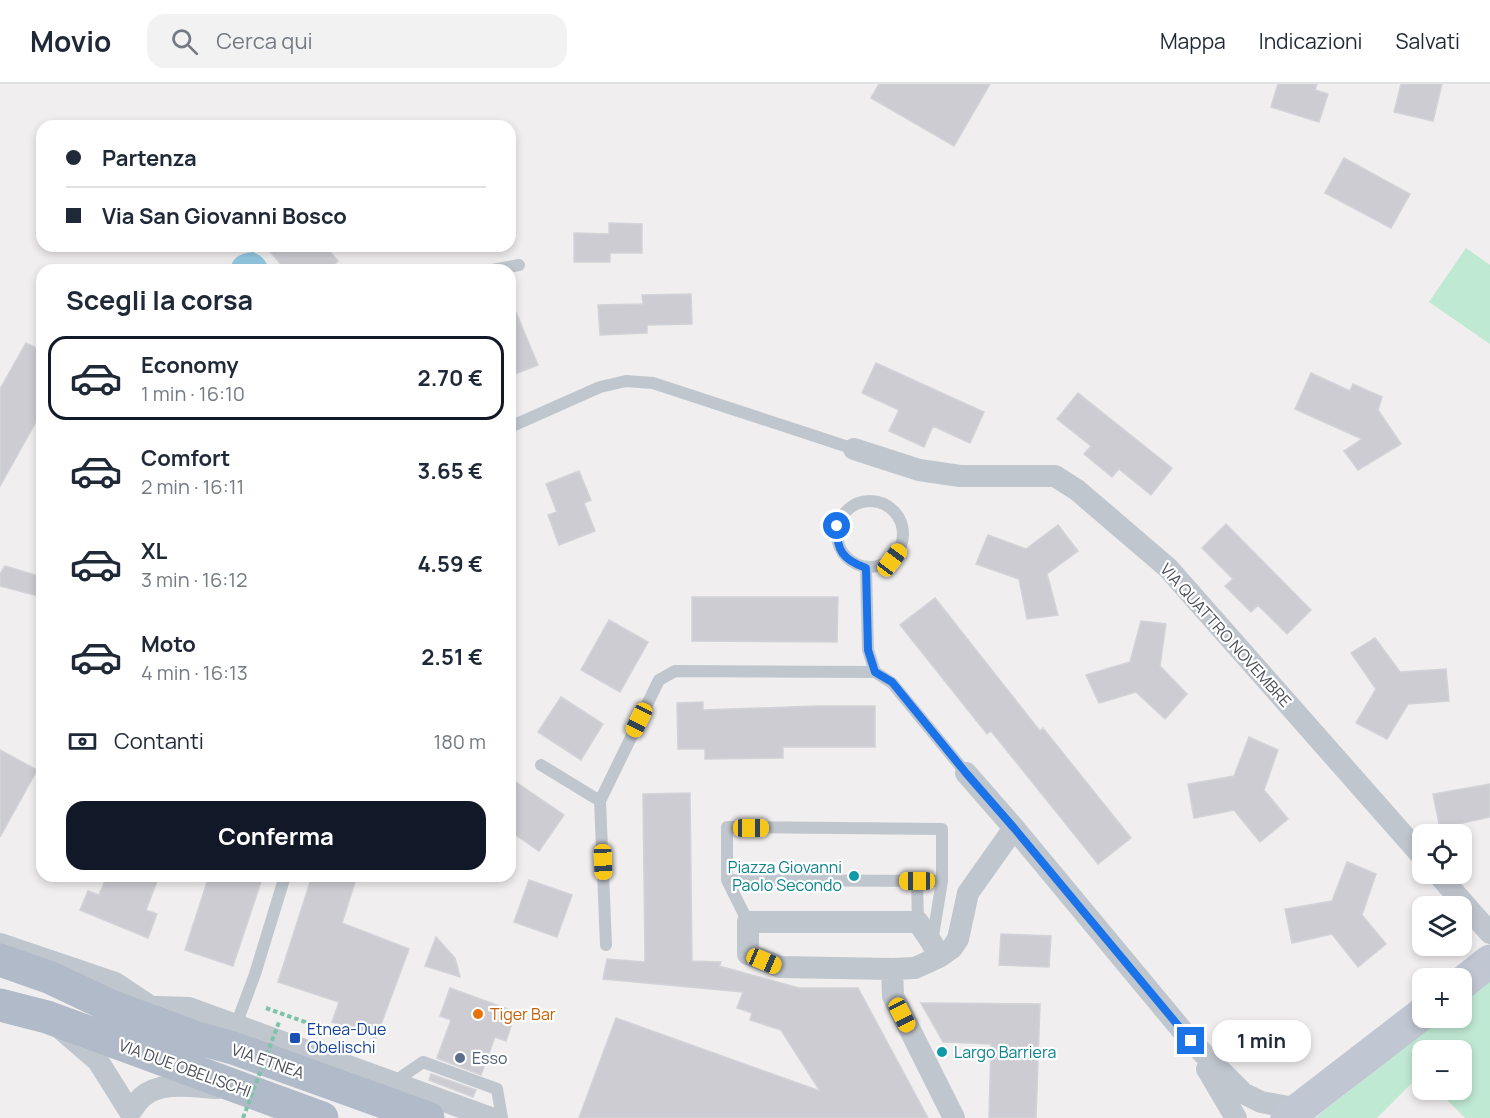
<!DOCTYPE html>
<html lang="it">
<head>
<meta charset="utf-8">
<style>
	body { margin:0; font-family:Manrope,sans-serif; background:#f2f2f3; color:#1f2937; height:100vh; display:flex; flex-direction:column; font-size:22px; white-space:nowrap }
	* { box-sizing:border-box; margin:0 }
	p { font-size:20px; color:#747a83 }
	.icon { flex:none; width:33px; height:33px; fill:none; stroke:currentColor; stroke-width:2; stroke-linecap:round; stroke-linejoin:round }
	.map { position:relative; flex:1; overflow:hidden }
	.side { position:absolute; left:36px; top:180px; width:480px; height:618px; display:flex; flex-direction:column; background:#fff; border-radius:18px; box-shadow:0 3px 9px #0003 }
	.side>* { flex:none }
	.banner { position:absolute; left:36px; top:36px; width:480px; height:132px; border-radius:18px; box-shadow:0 3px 9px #0003; display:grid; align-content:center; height:132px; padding:0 30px; background:#fff }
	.fabs { position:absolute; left:1412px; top:740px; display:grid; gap:12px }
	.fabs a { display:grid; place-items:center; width:60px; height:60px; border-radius:12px; background:#fff; box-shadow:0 3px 9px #0003; font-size:30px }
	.end { position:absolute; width:27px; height:27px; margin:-14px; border:8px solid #1a73e8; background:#fff; box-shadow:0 0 0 3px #fff }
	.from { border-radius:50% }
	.bubble { position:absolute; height:42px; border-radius:18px; background:#fff; box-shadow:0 3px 9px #0003; font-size:20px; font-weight:700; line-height:42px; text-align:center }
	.car { position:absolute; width:18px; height:36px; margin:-18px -9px; border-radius:8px; box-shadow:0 0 4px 2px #0007; background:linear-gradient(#f5c518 24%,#345 0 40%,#f5c518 0 76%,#345 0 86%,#f5c518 0) }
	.banner b { display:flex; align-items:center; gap:21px; height:57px; font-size:22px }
	.banner b+b { border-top:2px solid #e0e1e3 }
	.banner i { width:15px; height:15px; background:#1f2937 }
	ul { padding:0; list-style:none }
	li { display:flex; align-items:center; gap:18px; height:84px; margin:0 12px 9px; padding:0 18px; border:3px solid transparent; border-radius:18px }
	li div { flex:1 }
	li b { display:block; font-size:22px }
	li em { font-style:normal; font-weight:700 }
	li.on { border-color:#111827 }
	li>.icon { width:54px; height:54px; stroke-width:1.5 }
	h2 { padding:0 30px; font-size:27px; line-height:72px }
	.pay { display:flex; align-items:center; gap:15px; height:66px; padding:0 30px; font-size:22px }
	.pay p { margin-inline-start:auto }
	.primary-button { display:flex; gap:12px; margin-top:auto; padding:12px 30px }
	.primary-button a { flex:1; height:69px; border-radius:18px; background:#111827; color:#fff; font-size:24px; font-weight:700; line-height:69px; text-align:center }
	header { display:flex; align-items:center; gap:36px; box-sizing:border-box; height:84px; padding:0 30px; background:#fff; border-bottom:2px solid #e0e1e3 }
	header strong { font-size:28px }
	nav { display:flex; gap:33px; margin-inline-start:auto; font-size:21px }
	.search { width:420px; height:54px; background:#f2f2f3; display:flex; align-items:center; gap:15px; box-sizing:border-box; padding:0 21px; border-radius:18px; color:#747a83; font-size:22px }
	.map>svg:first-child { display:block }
	.green { fill:#c0e9d4 }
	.water { fill:#92c8e1 }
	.building { fill:#ccccd2; stroke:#d2d3d8; stroke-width:1.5 }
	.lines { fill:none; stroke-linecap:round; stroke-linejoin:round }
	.path { stroke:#7dc3a8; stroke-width:4; stroke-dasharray:4.5 3; stroke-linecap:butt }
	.service { stroke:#c0c6ce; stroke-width:12 }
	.minor { stroke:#c0c6ce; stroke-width:22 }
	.secondary { stroke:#c0c7d2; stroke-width:33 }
	.primary { stroke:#b0bac9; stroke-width:33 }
	.path-bridge { stroke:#7dc3a8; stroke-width:4; stroke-dasharray:4.5 3; stroke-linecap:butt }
	.route { stroke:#1a73e8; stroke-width:8 }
	.culture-dot { fill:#0f9aa8; stroke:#fff; stroke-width:2 }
	.food-dot { fill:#e8710a; stroke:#fff; stroke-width:2 }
	.transit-dot { fill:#1a4fb4; stroke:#fff; stroke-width:2 }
	.service-dot { fill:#5c6f8a; stroke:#fff; stroke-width:2 }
	.labels { text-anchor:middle; stroke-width:4.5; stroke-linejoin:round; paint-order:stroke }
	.street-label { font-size:16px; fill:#484f59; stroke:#fff }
	.culture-label { font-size:16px; fill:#0d838f; stroke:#fff; text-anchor:end }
	.food-label { font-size:16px; fill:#c56008; stroke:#fff; text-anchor:start }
	.transit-label { font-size:16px; fill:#164399; stroke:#fff; text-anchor:start }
	.service-label { font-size:16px; fill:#4e5e75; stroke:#fff; text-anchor:start }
</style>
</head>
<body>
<header>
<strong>Movio</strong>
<div class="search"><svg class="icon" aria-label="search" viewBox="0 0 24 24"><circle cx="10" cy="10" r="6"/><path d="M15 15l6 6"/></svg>Cerca qui</div>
<nav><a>Mappa</a><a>Indicazioni</a><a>Salvati</a></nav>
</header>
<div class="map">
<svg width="1490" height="1034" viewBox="0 0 1490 1034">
	<rect width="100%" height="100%" fill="#f0eeee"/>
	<path class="green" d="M1466 164 1490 181V260L1429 218Z
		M1490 896V1034H1465L1436 1005H1461V966H1422V991L1421 990 1377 1034H1315L1443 933H1461V919Z"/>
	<path class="water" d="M253 168C262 172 266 176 269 186H230C232 173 241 169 253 168Z"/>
	<path class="building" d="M879 0H990L954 62 871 14Z
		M1278 0H1317L1315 6 1328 10 1319 38 1271 23Z
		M1401 0H1442L1433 37 1394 28Z
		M1344 74 1410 110 1391 144 1325 109Z
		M609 139 642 140V169H610V178H574V149L609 150Z
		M265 162H325L338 177 328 186H286Z
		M691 210 692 240 647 241V249L600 251 598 221 643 220 642 211Z
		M510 214 538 281 510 292Z
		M26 259 42 267V327L0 402V305Z
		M876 279 984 328 970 359 933 342 924 363 889 347 899 326 862 309Z
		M1311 289 1350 307 1353 300 1382 313 1378 326 1401 360 1358 386 1344 367 1362 355 1295 325Z
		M1078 309 1172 384 1151 411 1119 385 1112 393 1084 370 1091 362 1057 335Z
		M579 387 591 416 584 419 595 447 559 461 548 431 557 428 546 400Z
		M1226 440 1311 526 1287 550 1258 521 1251 528 1225 502 1233 495 1202 464Z
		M1058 441 1078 467 1047 490 1058 531 1027 535 1019 495 976 480 988 451 1026 465Z
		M5 482 42 493V513L0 502V490Z
		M692 513H838L837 558 692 557Z
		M935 514 1040 647 1043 644 1131 754 1098 780 991 647 987 650 900 541Z
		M609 536 648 558 620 608 581 586Z
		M1141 537 1166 540 1160 582 1187 610 1165 635 1136 608 1099 619 1086 591 1130 578Z
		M1375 554 1400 588 1446 585 1449 617 1408 620 1387 655 1356 639 1376 605 1351 569Z
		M561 613 603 640 581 676 538 648Z
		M703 618V626L817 622H875V663H783V674L705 675V665H678L677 619Z
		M1249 653 1278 666 1264 706 1288 735 1260 758 1234 726 1194 734 1188 700 1234 692Z
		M0 666 37 686 0 753Z
		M510 694 564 731 539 767 510 747Z
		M1490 700V733L1440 744 1433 710Z
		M690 709 692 877 721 878 719 882 799 904H858L928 1034H579L616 934 820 1007 781 946 750 936 752 929 737 924 743 908 603 895 607 875 645 878 643 710Z
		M1347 778 1376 790 1362 831 1386 860 1358 883 1332 850 1292 859 1285 825 1332 817Z
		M107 792H159L146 826 157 830 148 854 80 826 88 807 99 811Z
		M209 792H263L233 882 185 866Z
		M312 792H357L342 839 409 865 376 954 332 938 339 918 278 898Z
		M529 796 572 811 557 853 514 838Z
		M1001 850 1051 852 1049 883 999 881Z
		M436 853 455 874 460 893 425 882Z
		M450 904 516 928 506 957 495 953 481 991 437 974 451 936 440 932Z
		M921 919 1040 920 1036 1034H989L991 960 943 958Z
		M431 990 476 1006 473 1013 429 996Z"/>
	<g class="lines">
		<path class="path" d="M266 924 305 938 304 941"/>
		<path class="service" d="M492 186 519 181
			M510 343 600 303 626 297 653 299 824 355 854 365
			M837 450a33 33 0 1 1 66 0a33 33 0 1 1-66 0Z
			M866 484 868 566 875 588
			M541 681 600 717
			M727 743 942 745V797L727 796Z
			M727 796 748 838
			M917 797 918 838
			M932 858 942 797
			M606 861 600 717 659 596 675 587 875 588 892 599 966 689
			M236 941 255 890 285 792
			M394 998 423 978 497 1005 502 1034"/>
		<path class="minor" d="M854 365 919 386 960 392H1055L1077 406 1168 484 1422 772
			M966 689 1014 744 1191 957 1243 1009 1261 1018 1300 1025
			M1437 789 1490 849
			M0 860 115 899 151 923
			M939 873 932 859 918 838H748V870L780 883 892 885 915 884 939 873 952 864 958 855 968 809 1014 744
			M892 885 893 912 954 1034
			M131 922 189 924 491 1034
			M61 945 98 977 130 1028
			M1207 985 1236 1034
			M130 1028C134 1023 138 1017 142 1013 162 996 194 1003 218 1004"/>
		<path class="secondary" d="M1461 900 1490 877
			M1287 1034 1422 930"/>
		<path class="primary" d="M0 876 51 894 108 921 197 954 233 964 428 1034
			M0 921 47 933 322 1034"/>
		<path class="path-bridge" d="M243 1034 279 938"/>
	</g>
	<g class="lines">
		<path class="route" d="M837 442C836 466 843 476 866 484L868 566 875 588 892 598 966 689 1014 744 1191 957"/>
	</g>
	<g class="culture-dot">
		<circle cx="854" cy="792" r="6"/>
		<circle cx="942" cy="968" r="6"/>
	</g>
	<circle class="food-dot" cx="478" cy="930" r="6"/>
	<rect class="transit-dot" x="289" y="948" width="12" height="12" rx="3"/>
	<circle class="service-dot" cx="460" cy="974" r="6"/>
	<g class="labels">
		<g class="street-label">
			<text transform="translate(1226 551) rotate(48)" y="6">VIA QUATTRO NOVEMBRE</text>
			<text transform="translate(268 977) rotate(19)" y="6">VIA ETNEA</text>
			<text transform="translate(185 984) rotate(20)" y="6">VIA DUE OBELISCHI</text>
		</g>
		<g class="culture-label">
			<text x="842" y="789">Piazza Giovanni<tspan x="842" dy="18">Paolo Secondo</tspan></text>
			<text x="954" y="974" text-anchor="start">Largo Barriera</text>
		</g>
		<g class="food-label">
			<text x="490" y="936">Tiger Bar</text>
		</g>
		<g class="transit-label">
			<text x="307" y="951">Etnea-Due<tspan x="307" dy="18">Obelischi</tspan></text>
		</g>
		<g class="service-label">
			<text x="472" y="980">Esso</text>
		</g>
	</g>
</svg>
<div class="fabs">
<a><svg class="icon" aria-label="locate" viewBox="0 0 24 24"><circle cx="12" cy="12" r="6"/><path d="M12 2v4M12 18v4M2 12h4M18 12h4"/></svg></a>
<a><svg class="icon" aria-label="layers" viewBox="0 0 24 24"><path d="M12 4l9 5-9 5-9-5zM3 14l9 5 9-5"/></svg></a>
<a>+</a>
<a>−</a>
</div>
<i class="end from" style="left:837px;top:442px"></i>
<i class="end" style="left:1191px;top:957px"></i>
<div class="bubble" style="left:1212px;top:936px;width:99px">1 min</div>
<i class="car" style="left:892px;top:476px;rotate:37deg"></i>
<i class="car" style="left:639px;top:636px;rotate:206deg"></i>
<i class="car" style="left:751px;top:744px;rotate:90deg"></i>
<i class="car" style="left:603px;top:778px;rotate:178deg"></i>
<i class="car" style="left:917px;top:797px;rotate:270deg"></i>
<i class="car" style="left:764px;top:877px;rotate:113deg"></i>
<i class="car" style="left:902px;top:931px;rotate:153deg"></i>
<div class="banner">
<b><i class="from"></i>Partenza</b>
<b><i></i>Via San Giovanni Bosco</b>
</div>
<section class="side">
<h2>Scegli la corsa</h2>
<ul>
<li class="on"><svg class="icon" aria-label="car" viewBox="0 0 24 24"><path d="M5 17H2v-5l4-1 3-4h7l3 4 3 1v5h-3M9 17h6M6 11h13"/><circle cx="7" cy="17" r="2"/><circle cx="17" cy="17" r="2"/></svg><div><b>Economy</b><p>1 min · 16:10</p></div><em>2.70 €</em></li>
<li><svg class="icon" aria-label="car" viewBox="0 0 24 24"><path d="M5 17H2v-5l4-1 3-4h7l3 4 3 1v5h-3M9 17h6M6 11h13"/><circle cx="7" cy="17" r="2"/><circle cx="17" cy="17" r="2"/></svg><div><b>Comfort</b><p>2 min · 16:11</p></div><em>3.65 €</em></li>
<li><svg class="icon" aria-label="car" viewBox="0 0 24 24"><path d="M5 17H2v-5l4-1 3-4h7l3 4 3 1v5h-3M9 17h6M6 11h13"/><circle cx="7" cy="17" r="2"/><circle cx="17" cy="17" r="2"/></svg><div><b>XL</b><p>3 min · 16:12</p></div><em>4.59 €</em></li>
<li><svg class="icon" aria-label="car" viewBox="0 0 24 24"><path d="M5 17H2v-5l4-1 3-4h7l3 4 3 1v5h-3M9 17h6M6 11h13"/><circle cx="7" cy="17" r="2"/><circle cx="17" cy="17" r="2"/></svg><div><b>Moto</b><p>4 min · 16:13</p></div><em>2.51 €</em></li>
</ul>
<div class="pay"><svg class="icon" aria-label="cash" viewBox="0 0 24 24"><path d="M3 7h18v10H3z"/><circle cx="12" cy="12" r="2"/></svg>Contanti<p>180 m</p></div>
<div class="primary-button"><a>Conferma</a></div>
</section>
</div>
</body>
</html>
